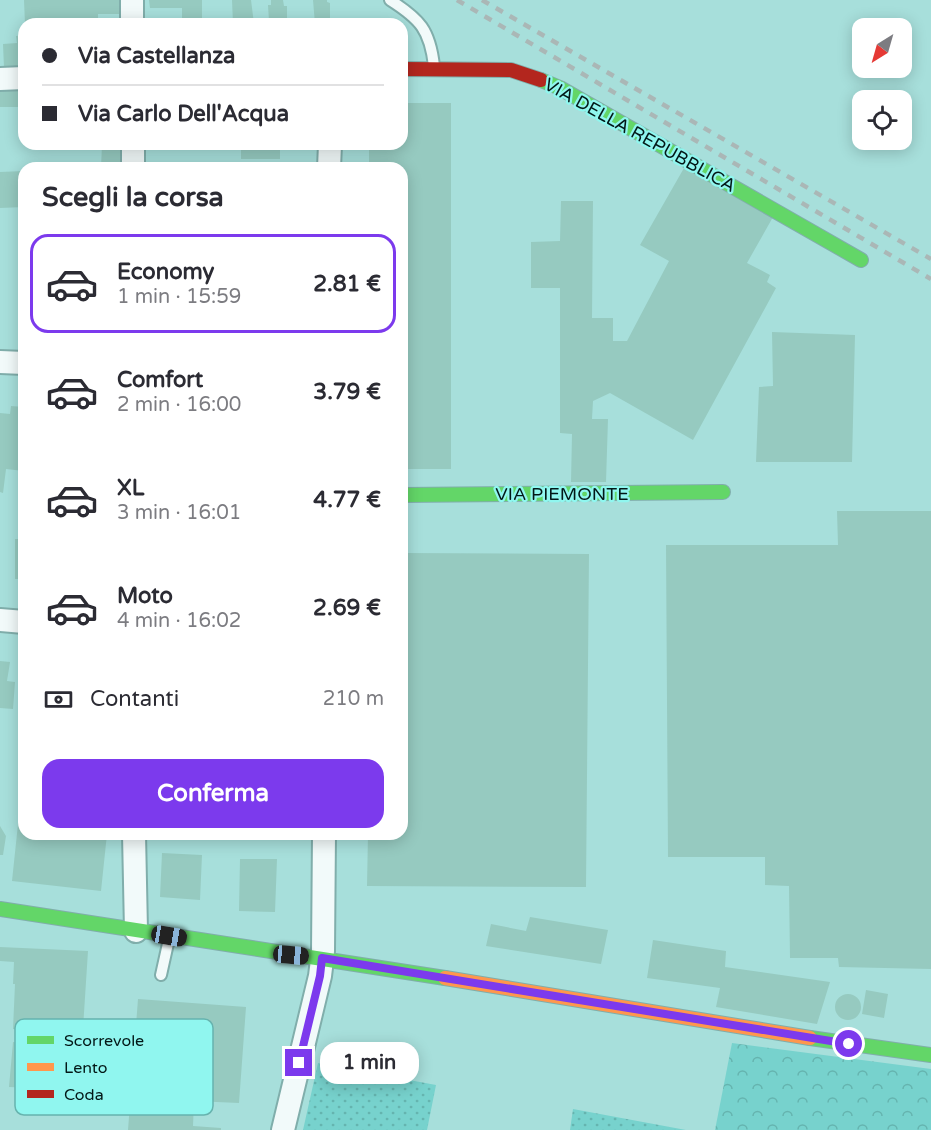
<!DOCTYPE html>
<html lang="it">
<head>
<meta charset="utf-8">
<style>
	body { margin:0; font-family:"Varela Round",sans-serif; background:#f7f7f7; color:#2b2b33; height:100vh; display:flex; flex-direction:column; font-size:22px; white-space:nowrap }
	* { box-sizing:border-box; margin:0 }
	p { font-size:20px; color:#7c7c81 }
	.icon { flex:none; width:33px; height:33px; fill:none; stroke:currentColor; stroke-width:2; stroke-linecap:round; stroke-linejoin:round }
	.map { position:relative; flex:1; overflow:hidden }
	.details { position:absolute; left:18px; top:162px; width:390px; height:678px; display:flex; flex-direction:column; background:#fff; border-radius:18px; box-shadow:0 3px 15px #0003 }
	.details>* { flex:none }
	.banner { position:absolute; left:18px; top:18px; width:390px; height:132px; border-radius:18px; box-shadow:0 3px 15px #0003; display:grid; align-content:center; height:132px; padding:0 24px; background:#fff }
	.needle { width:39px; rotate:217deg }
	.tools { position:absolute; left:852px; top:18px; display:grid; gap:12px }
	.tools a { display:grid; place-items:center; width:60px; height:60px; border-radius:12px; background:#fff; box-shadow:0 3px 15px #0003; font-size:30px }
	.end { position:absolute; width:27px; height:27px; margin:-14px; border:8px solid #7c3aed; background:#fff; box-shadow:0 0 0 3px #fff }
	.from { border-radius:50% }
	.bubble { position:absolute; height:42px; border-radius:18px; background:#fff; box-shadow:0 3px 15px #0003; font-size:20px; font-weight:800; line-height:42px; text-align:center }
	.car { position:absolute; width:18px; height:36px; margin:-18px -9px; border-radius:8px; box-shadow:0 0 4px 2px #0007; background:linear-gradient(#222 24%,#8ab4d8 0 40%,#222 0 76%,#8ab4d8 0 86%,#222 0) }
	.banner b { display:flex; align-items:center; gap:21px; height:57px; font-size:22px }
	.banner b+b { border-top:2px solid #e1e1e2 }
	.banner i { width:15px; height:15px; background:#2b2b33 }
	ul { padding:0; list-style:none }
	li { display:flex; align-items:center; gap:18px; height:99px; margin:0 12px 9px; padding:0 12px; border:3px solid transparent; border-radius:18px }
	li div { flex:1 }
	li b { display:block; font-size:22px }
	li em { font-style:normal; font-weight:800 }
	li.selected { border-color:#7c3aed }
	li>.icon { width:54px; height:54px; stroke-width:1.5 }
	h2 { padding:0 24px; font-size:27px; line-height:72px }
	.pay { display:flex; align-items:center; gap:15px; height:66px; padding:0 24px; font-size:22px }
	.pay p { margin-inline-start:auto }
	.cta { display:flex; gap:12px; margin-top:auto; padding:12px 24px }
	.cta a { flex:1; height:69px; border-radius:18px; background:#7c3aed; color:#fff; font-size:24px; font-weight:800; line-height:69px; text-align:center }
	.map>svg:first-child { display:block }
	.grass { fill:url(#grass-dots) }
	.forest { fill:url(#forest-crowns) }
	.building { fill:#96cac0 }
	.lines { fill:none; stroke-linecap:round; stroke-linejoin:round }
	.lane-casing { stroke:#80aeab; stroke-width:14 }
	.street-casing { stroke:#80aeab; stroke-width:26 }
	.fast-casing { stroke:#80aeab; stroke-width:16 }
	.slow-casing { stroke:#80aeab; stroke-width:16 }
	.jam-casing { stroke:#80aeab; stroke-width:16 }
	.lane { stroke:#f2fafa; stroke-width:10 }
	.street { stroke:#f2fafa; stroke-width:22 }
	.fast { stroke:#63d668; stroke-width:14 }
	.slow { stroke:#ff974d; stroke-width:14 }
	.jam { stroke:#b3261e; stroke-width:14 }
	.rail { stroke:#aab7b6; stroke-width:4.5; stroke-dasharray:8 8; stroke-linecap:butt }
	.route { stroke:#7c3aed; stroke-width:8 }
	.labels { text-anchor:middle; stroke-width:4.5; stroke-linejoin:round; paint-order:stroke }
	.street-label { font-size:18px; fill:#031817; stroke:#90f6ef }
	.key { fill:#90f6ef; stroke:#66b3ae; stroke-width:1.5 }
	.key-label { font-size:16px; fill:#031817 }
</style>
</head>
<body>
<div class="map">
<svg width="931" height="1130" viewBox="0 0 931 1130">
	<defs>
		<pattern id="grass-dots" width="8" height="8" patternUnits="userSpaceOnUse" patternTransform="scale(1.5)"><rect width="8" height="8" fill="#77d2cd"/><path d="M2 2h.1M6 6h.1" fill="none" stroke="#65b4af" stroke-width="1.8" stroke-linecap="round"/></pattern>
		<pattern id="forest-crowns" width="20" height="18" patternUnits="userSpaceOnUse" patternTransform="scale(1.5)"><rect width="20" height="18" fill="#77d2cd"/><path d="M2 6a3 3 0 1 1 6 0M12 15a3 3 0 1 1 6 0" fill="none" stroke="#65b4af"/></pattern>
	</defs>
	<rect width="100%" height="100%" fill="#a7dfdb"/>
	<path class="grass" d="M318 1063 436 1085 427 1130H303Z
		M573 1109 686 1130H570Z"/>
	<path class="forest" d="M732 1043 931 1069V1130H715Z"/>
	<path class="building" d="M24 0H122L123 14H98V24H25Z
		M149 0H202V24H182V8H150Z
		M232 0H251L254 24H233Z
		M271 0H283L284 6H287V20L269 21 268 5H271Z
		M313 0H327V2L330 3V24H315Z
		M24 35V66L4 67 3 44 17 43 16 36Z
		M0 86H24V107H0Z
		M402 103H451V469H402V168H369V144H402Z
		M102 144H121L122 168H101Z
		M241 144H280V159H241Z
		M684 168 773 217 747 263 770 275 767 282 776 288 693 440 610 393 593 401 592 419H608L606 482H571L572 434 560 433V288H531V242L560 241 561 201H593L592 318H613V341H627L669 261 640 245Z
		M24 171V207L0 208V172Z
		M772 332 855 335 852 462H756L759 387 773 386Z
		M11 406 24 407V509H18V471H24L6 469 3 493 0 492V413L10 414Z
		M837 511H931V969L839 967 838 958H790L789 886 765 885V857H668L666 545H838Z
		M15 539H24V579H15Z
		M402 553 589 554 586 887 367 886 368 834H402Z
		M0 661 10 662 7 681 15 682 13 709 0 708Z
		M20 805 24 806V834H107L101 891 12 881Z
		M0 826 6 836 3 855H0Z
		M162 853 202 855 200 900 160 897Z
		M240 859H277L275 912 239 911Z
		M530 917 608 930 601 964 486 946 491 924 526 931Z
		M653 940 726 951 725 967 830 982 817 1024 716 1007 720 988 647 978Z
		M0 947 88 951 79 1090 9 1087 13 1042 20 1043 22 1030 13 1029 15 984H13L14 962 0 961Z
		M866 990 888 994 884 1018 862 1014Z
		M835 1007a13 13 0 1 1 26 0a13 13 0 1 1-26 0Z
		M138 999 246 1007 239 1103 194 1101 193 1126 221 1128V1130H128Z"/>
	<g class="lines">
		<defs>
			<path id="lane" d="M390 0C420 19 430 30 434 66
				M161 975 169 939"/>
			<path id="street" d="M132 0V24
				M0 79 24 78
				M133 144V168
				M329 168 330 144
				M0 362 24 363
				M0 620 24 622
				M134 834 136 931
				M283 1130 320 976 323 951 324 834"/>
			<path id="fast" d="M541 80 560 88 861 260
				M402 495 723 492
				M0 909 445 978
				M810 1038 931 1055"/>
			<path id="slow" d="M445 978 810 1038"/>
			<path id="jam" d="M402 69 511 70 541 80"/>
		</defs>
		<use href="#lane" class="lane-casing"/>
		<use href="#street" class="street-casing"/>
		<use href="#fast" class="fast-casing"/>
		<use href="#slow" class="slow-casing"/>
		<use href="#jam" class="jam-casing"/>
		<use href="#lane" class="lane"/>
		<use href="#street" class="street"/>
		<use href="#fast" class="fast"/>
		<use href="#slow" class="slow"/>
		<use href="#jam" class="jam"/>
		<path class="rail" d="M457 0 931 279
			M482 0 931 259"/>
	</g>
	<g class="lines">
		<path class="route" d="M299 1063 320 976 322 958 849 1044"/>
	</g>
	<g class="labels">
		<g class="street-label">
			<text transform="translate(640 135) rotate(29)" y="6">VIA DELLA REPUBBLICA</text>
			<text x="562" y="500">VIA PIEMONTE</text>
		</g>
	</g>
	<rect x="15" y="1019" width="198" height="96" rx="9" class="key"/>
	<rect x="27" y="1036" width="27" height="8" fill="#63d668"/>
	<rect x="27" y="1063" width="27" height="8" fill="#ff974d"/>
	<rect x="27" y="1090" width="27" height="8" fill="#b3261e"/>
	<g class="key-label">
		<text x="64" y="1046">Scorrevole</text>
		<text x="64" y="1073">Lento</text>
		<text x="64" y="1100">Coda</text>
	</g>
</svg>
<div class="tools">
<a><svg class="needle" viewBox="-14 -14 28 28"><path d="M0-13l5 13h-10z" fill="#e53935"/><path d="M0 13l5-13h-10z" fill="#7c7c81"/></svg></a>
<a><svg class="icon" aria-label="locate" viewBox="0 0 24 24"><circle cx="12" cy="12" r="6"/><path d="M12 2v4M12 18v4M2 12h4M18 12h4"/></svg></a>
</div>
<i class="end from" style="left:849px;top:1044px"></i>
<i class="end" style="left:299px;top:1063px"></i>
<div class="bubble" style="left:320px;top:1042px;width:99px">1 min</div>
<i class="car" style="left:169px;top:936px;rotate:99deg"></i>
<i class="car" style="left:291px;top:955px;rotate:95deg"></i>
<div class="banner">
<b><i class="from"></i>Via Castellanza</b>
<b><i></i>Via Carlo Dell'Acqua</b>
</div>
<section class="details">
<h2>Scegli la corsa</h2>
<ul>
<li class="selected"><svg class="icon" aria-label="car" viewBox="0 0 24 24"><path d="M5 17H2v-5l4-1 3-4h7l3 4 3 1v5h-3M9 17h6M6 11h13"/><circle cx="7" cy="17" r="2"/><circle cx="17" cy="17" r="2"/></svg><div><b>Economy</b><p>1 min · 15:59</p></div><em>2.81 €</em></li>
<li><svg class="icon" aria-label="car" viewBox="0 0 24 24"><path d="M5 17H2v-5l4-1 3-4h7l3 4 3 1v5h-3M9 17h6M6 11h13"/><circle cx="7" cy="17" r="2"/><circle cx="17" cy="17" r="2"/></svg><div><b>Comfort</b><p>2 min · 16:00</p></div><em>3.79 €</em></li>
<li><svg class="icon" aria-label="car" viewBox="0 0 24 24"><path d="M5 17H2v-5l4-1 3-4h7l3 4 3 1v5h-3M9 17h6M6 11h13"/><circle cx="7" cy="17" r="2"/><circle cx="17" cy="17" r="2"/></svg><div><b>XL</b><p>3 min · 16:01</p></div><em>4.77 €</em></li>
<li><svg class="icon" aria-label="car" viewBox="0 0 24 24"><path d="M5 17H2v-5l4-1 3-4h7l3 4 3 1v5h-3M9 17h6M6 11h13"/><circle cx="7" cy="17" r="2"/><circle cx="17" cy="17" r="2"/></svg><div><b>Moto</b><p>4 min · 16:02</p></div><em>2.69 €</em></li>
</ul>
<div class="pay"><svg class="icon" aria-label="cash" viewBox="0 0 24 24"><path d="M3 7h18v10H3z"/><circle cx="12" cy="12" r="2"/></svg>Contanti<p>210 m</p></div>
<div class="cta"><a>Conferma</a></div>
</section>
</div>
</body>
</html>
